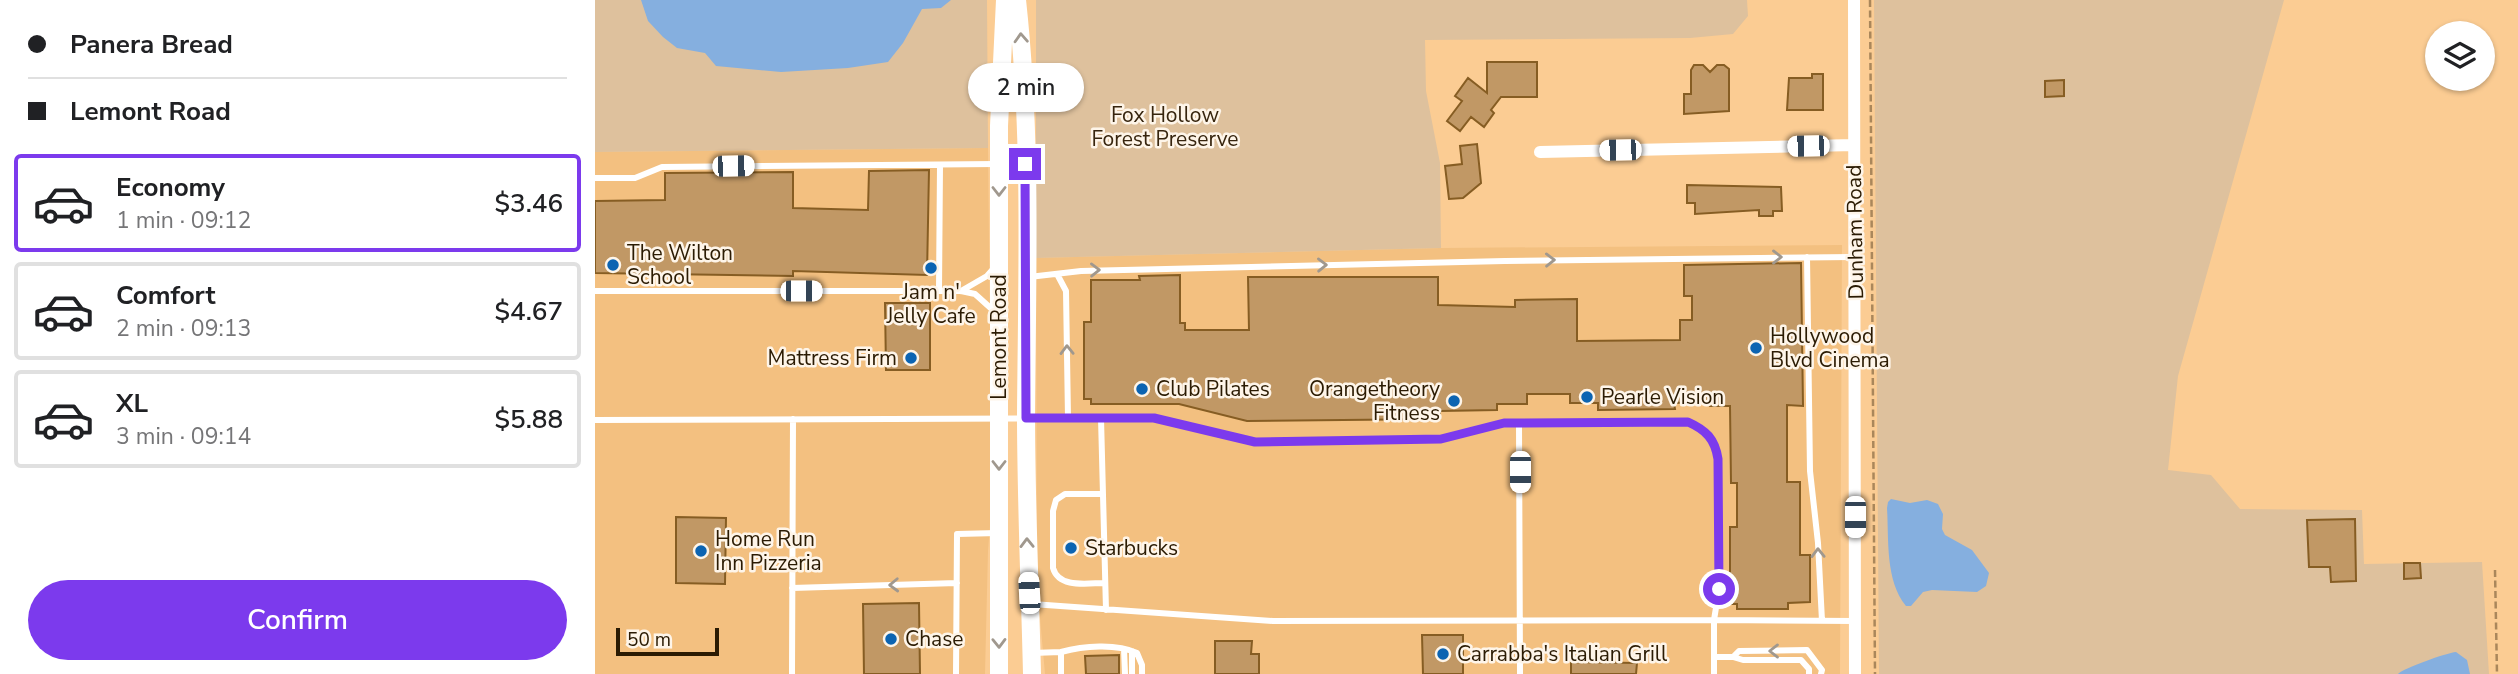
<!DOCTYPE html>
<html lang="en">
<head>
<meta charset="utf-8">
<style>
	body { margin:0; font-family:"Nunito Sans",sans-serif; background:#f6f6f6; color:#202124; height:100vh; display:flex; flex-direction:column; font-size:26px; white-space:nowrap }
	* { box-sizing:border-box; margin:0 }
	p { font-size:23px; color:#757577 }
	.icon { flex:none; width:38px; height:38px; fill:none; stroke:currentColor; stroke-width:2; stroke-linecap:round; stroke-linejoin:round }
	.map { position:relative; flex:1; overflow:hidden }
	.panel { display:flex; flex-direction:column; background:#fff; width:595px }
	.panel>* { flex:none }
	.top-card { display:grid; align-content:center; height:154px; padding:0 28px; background:#fff }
	.fabs { position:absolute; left:1830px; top:21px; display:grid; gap:14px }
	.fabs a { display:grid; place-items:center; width:70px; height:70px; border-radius:50%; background:#fff; box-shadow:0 2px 5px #0004; font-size:35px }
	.scale { position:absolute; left:21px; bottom:18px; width:103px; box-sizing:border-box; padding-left:7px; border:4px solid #2b1b03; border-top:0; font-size:19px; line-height:24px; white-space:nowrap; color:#2b1b03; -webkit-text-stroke:5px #fef5e9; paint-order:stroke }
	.end { position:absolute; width:32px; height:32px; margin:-16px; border:9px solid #7c3aed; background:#fff; box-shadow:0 0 0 4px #fff }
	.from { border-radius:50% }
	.bubble { position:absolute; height:49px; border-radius:24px; background:#fff; box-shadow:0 2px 5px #0004; font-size:23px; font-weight:600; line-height:49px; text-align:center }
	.car { position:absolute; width:21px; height:42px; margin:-21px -10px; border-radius:9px; box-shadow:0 0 5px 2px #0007; background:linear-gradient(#fff 24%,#345 0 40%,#fff 0 76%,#345 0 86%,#fff 0) }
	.top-card b { display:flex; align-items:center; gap:24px; height:66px; font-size:26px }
	.top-card b+b { border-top:2px solid #e0e0e0 }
	.top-card i { width:18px; height:18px; background:#202124 }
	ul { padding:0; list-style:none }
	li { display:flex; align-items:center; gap:21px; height:98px; margin:0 14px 10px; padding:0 14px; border:4px solid #e0e0e0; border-radius:7px }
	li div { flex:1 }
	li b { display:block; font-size:26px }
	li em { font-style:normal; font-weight:600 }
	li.selected { border-color:#7c3aed }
	li>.icon { width:63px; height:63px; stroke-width:1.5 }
	.button { display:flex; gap:14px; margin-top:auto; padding:14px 28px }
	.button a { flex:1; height:80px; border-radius:42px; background:#7c3aed; color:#fff; font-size:28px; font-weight:600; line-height:80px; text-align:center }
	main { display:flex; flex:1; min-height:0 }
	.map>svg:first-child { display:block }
	.built { fill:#f3c080 }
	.green { fill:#dec19d }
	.water { fill:#85afdf }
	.building { fill:#c19865; stroke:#865d23; stroke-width:2 }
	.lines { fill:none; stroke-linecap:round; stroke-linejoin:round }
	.path { stroke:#aa875b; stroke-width:2.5; stroke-dasharray:7 3.5; stroke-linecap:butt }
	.service { stroke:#fff; stroke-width:6 }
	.minor { stroke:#fff; stroke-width:12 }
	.secondary { stroke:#fff; stroke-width:18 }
	.oneway { stroke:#a0988e }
	.route { stroke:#7c3aed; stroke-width:9 }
	.poi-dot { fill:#0c64b2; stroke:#fef5e9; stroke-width:2.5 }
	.labels { text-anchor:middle; stroke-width:5; stroke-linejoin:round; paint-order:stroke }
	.park-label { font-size:21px; fill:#37250e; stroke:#fef5e9 }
	.street-label { font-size:21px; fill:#2b1b03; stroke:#fef5e9 }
	.poi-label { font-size:21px; fill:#2b1b03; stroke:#fef5e9; text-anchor:start }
</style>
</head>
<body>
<main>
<section class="panel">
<div class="top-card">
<b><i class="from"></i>Panera Bread</b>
<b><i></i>Lemont Road</b>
</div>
<ul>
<li class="selected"><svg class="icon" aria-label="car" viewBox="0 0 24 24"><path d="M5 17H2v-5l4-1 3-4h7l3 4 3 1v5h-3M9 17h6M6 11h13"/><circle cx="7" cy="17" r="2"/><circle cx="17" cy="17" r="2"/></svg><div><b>Economy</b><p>1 min · 09:12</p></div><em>$3.46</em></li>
<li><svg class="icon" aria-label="car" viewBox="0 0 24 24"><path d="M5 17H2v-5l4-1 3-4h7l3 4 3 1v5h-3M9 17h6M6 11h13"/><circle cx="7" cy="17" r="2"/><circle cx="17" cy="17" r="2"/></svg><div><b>Comfort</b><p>2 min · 09:13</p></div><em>$4.67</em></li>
<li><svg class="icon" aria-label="car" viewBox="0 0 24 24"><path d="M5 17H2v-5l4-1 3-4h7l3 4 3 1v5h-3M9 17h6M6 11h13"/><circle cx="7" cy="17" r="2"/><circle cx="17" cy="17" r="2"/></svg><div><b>XL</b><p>3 min · 09:14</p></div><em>$5.88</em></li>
</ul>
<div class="button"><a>Confirm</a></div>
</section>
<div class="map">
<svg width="1923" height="674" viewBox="0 0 1923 674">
	<rect width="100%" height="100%" fill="#fbcc93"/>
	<path class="built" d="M393 148 397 501 393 551 390 674H0V152Z
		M1247 245 1245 674H450L442 585 441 258 846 248Z"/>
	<path class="green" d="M0 0H392L393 148 0 152Z
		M441 0H1152L1153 16 1138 34 1095 38 830 40 831 91 845 163 846 248 441 258Z
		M1279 0H1689L1583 376 1573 470 1616 475 1645 509 1767 510 1769 564 1887 562 1894 674H1284Z"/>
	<path class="water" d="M46 0H356L346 8 327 9 308 43 293 62 253 68 186 72 121 66 110 53 82 48 68 37 53 21Z
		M1296 499 1315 503 1332 500 1343 504 1348 514 1347 529 1350 535 1377 550 1394 573 1391 586 1382 592 1337 590 1328 592 1316 606H1311C1290 580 1294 540 1292 508L1293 502Z
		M1861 652 1872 660 1875 674H1803C1809 668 1851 653 1861 652Z"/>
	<path class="building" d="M892 62H942V97H906L896 110 899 113 889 127 876 117 865 131 852 121 867 101 860 96 873 78 892 93Z
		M1099 65H1108L1115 72 1122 65H1129L1134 69V111L1089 114V94H1096V70Z
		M1217 74H1228V110H1192L1194 78H1217Z
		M1469 80V96L1450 97V81Z
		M882 144 886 183 868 198 854 199 850 166 867 164 865 146Z
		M334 170 332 275 198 271V276L0 273V201L70 200V173L198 172V208L273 210 274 171Z
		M1092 185 1186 187 1187 211H1178V216H1164V210L1100 214V203H1092Z
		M1206 263 1208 406 1192 405V482H1205V555H1215V602L1193 603V609H1142V604H1135V527H1142V483H1136L1135 406H1115L1111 402 1079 403 1080 409 1003 410V403H975V394H932V404H902V410L845 411V419L652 421 584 404H496V399H489V322H496V280H545L544 276 585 275V323H590V330H654L653 277H843V305L920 307V300L982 299V341L1085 340V320H1097V296H1089V265Z
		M290 303H335V370H291Z
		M81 517 131 518 130 584 81 583Z
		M1760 519 1761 581 1736 582 1735 567H1714L1712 520Z
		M1809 563H1825L1826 578 1809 579Z
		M324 603 325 674H269L268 604Z
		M827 635H868V674H828Z
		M620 641H657L656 654H664V674H620Z
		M524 655V674H491L490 656Z
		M976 662 1042 663 1041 674H976Z"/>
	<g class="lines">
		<path class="path" d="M1275 0 1280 674
			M1900 570 1902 674"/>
		<path class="service" d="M0 178H40L67 167 402 164
			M1212 257 1215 471 1223 543 1227 621
			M462 274 471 291 473 418
			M434 277 486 271 910 261 1259 257
			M344 290 345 166
			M0 291H366L380 294 400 312
			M366 291 392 276 399 268
			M506 418 511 610
			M0 420 559 418 660 442 846 439 909 423 1093 422C1111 430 1120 439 1123 459L1124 589 1119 620V674
			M924 423 925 674
			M508 494H470L461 500 458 511V568C464 589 493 583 510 583
			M197 588 362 583
			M437 604 678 621 1119 620 1260 621
			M529 649 530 674
			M537 651V674
			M466 652C488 646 521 643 542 653L547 665V674
			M437 653 466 652V674
			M1119 657H1138L1144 651 1212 650 1227 670 1226 674
			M1138 657 1148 660H1206L1214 669V674
			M197 674 198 419
			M361 674 362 534 403 533"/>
		<path class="minor" d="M1259 0 1260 674
			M945 152 1259 145"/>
		<path class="secondary" d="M422 0C437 137 432 276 431 414 431 501 435 587 437 674
			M404 674V126L410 0"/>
	</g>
	<defs><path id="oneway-chevron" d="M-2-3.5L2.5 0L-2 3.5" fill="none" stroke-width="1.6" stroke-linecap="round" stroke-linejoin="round" transform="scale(1.75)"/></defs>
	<g class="oneway">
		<use href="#oneway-chevron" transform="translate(426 38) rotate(-93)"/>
		<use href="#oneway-chevron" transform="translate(404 191) rotate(90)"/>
		<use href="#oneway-chevron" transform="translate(1182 257)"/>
		<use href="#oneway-chevron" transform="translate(955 260) rotate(-1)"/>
		<use href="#oneway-chevron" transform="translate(727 265) rotate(-1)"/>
		<use href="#oneway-chevron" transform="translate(500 270) rotate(-1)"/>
		<use href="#oneway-chevron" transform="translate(472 350) rotate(-91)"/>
		<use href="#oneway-chevron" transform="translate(404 465) rotate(90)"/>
		<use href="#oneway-chevron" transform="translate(432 543) rotate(-91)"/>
		<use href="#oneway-chevron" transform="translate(1223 553) rotate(-91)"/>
		<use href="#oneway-chevron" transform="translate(299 585) rotate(178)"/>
		<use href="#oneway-chevron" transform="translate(404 643) rotate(89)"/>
		<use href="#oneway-chevron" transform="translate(1179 651) rotate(180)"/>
	</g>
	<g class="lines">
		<path class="route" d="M430 164 431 418H559L660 442 846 439 909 423 1093 422C1111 430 1120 439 1123 459L1124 589"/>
	</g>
	<g class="poi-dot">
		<circle cx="18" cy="265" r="7"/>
		<circle cx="336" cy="268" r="7"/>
		<circle cx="1161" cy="348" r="7"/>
		<circle cx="316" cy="358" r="7"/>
		<circle cx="547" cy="389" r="7"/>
		<circle cx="992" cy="397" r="7"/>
		<circle cx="859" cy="401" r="7"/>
		<circle cx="476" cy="548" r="7"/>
		<circle cx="106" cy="551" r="7"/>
		<circle cx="296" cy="639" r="7"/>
		<circle cx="848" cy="654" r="7"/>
	</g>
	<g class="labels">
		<g class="park-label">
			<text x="570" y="122">Fox Hollow<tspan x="570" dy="24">Forest Preserve</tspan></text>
		</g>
		<g class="street-label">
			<text transform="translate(1260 232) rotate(-91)" y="7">Dunham Road</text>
			<text transform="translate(404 337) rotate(-90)" y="7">Lemont Road</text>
		</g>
		<g class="poi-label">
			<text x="32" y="260">The Wilton<tspan x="32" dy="24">School</tspan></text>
			<text x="336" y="299" text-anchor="middle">Jam n'<tspan x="336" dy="24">Jelly Cafe</tspan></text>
			<text x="1175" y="343">Hollywood<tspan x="1175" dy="24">Blvd Cinema</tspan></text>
			<text x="302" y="365" text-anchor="end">Mattress Firm</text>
			<text x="561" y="396">Club Pilates</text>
			<text x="845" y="396" text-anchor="end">Orangetheory<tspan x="845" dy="24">Fitness</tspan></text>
			<text x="1006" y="404">Pearle Vision</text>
			<text x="120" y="546">Home Run<tspan x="120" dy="24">Inn Pizzeria</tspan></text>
			<text x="490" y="555">Starbucks</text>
			<text x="310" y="646">Chase</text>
			<text x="862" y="661">Carrabba's Italian Grill</text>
		</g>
	</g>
</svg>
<div class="fabs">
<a><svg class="icon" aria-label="layers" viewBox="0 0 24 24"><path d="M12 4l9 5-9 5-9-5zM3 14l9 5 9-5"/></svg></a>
</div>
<div class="scale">50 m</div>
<i class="end from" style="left:1124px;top:589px"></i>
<i class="end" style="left:430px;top:164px"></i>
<div class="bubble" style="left:373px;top:63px;width:116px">2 min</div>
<i class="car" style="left:1213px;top:146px;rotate:269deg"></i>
<i class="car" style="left:1025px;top:150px;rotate:269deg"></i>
<i class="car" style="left:138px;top:166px;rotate:89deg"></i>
<i class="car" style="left:206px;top:291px;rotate:90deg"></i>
<i class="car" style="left:925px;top:472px;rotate:180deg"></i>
<i class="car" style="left:1260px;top:517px;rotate:180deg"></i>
<i class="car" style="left:434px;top:593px;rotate:357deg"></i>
</div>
</main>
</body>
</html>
